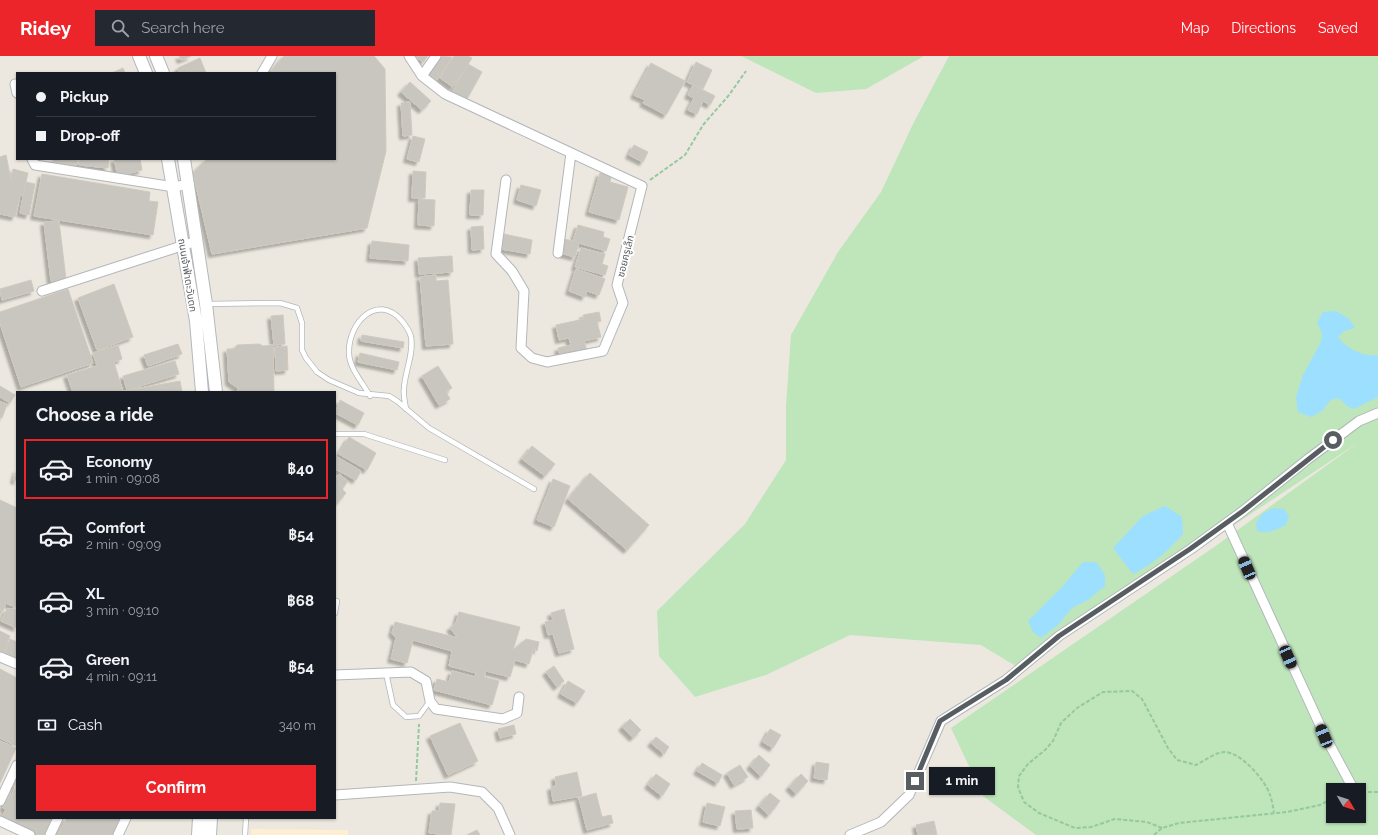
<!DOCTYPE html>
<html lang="en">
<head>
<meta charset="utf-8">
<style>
	body { margin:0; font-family:Raleway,"Noto Sans Thai",sans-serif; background:#242831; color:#f1f3f6; height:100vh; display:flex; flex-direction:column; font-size:15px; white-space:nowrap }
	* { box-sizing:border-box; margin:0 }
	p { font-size:13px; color:#9ea1a6 }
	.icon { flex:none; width:22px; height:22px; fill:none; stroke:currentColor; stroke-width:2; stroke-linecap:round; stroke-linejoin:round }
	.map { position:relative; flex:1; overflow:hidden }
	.sheet { position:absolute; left:16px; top:335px; width:320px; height:428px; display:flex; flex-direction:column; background:#171b24; border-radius:0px; box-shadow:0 1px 3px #0004 }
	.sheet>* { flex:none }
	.banner { position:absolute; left:16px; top:16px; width:320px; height:88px; border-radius:0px; box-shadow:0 1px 3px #0004; display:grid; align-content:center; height:88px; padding:0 20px; background:#171b24 }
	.needle { width:26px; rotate:129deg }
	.controls { position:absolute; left:1326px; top:727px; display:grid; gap:8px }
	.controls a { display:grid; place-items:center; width:40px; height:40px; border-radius:0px; background:#171b24; box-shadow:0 1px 3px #0004; font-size:20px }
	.end { position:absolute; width:18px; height:18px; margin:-9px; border:5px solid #585d61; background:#fff; box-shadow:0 0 0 2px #fff }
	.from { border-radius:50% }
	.bubble { position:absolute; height:28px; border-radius:0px; background:#171b24; box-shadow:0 1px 3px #0004; font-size:13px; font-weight:700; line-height:28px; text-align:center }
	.car { position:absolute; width:12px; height:24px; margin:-12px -6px; border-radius:5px; box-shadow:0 0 3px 1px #0007; background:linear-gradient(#222 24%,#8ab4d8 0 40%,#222 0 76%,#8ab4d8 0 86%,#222 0) }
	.banner b { display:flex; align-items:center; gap:14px; height:38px; font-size:15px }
	.banner b+b { border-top:1px solid #363941 }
	.banner i { width:10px; height:10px; background:#f1f3f6 }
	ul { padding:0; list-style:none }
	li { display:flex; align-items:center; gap:12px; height:60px; margin:0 8px 6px; padding:0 12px; border:2px solid transparent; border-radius:0px }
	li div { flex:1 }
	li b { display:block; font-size:15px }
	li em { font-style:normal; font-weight:700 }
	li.current { border-color:#ec252b }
	li>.icon { width:36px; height:36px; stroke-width:1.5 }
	h2 { padding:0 20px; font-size:18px; line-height:48px }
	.pay { display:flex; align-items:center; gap:10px; height:44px; padding:0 20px; font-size:15px }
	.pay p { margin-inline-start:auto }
	.primary-button { display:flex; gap:8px; margin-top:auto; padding:8px 20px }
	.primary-button a { flex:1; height:46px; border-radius:0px; background:#ec252b; color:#fff; font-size:16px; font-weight:700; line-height:46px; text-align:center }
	header { display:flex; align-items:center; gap:24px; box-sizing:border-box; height:56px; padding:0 20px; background:#ec252b; color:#fff }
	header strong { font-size:19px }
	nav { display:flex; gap:22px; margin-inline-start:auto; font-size:14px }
	.search { width:280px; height:36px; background:#242831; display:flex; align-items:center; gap:10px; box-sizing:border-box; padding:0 14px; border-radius:0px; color:#9ea1a6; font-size:15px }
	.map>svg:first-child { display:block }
	.commercial { fill:#feefd2 }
	.green { fill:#bfe5ba; fill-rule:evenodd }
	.water { fill:#9cdfff }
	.building { fill:#c9c5bf; stroke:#d0c9be; filter:url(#shadow) }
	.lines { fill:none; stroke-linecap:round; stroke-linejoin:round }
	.lane-casing { stroke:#b2b7bb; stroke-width:6 }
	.street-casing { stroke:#b2b7bb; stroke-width:11 }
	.secondary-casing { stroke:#b3b8bd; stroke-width:14 }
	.path { stroke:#95c89e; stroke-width:2; stroke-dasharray:4 2; stroke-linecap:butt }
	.lane { stroke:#fff; stroke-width:4.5 }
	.street { stroke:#fff; stroke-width:9 }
	.secondary { stroke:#fff; stroke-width:12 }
	.route { stroke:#585d61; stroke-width:5 }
	.labels { text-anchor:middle; stroke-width:4; stroke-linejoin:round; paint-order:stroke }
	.street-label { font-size:10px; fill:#585d61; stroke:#fff }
</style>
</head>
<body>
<header>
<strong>Ridey</strong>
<div class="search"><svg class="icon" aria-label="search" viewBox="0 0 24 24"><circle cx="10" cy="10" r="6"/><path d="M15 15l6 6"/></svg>Search here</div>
<nav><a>Map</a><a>Directions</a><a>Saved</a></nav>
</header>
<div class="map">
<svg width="1378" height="779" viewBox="0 0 1378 779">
	<defs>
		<filter id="shadow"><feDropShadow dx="-3.5" dy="3.5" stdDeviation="1" flood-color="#0004"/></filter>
	</defs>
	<rect width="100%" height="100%" fill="#ece8df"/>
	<path class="commercial" d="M251 773 348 774V779H251Z"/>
	<path class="green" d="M741 0H924L866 33 816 37Z
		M949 0H1378V779H1036L983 740 951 672 1217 489 1359 386 1019 612 981 589 850 579 766 619 695 641 659 600 657 555 745 468 786 404V350L791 279 838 196 881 136 914 66ZM1333 734H1359V760H1333Z"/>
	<path class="water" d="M1336 255 1349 263 1355 272 1344 275 1338 281C1347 293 1363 301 1378 299V341L1354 353 1347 350 1339 342 1331 344 1322 355 1311 361 1298 356 1296 341 1303 319 1321 286 1322 277 1317 267 1323 256Z
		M1165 450 1182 461 1183 478C1168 495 1153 508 1133 518L1113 492 1143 460Z
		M1274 452 1284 453 1289 460 1286 469C1276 474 1268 478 1257 475L1256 467 1263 457Z
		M1083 506H1096L1105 519V530L1088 544 1072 552 1058 569 1041 582 1033 576 1028 565 1063 530Z"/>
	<path class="building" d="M179 0H191L181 4Z
		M284 0H374L385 13 386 95 367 172 212 198 193 117 207 103H335V17H271L273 12Z
		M415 0H428L423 6Z
		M438 0 452 1 437 24 427 18Z
		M454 0H468L472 2 453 31 440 22Z
		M200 2 206 17H180L178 12Z
		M696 6 712 14 703 33 687 26Z
		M651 7 685 25 666 59 643 47 645 44 634 39Z
		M468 8 482 16 467 43 453 35Z
		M123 12 125 17H112Z
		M410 26 431 45 422 54 401 36Z
		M693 29 715 40 710 49 703 45 697 58 688 54 694 42 688 39Z
		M410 46 412 79 403 80 401 47Z
		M413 80 425 83 419 106 407 103Z
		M634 89 648 96 643 106 629 99Z
		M6 99 11 124 13 113 28 117 23 139 20 140 15 161 0 158V101Z
		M53 103H78L77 109 53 106Z
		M79 103H109L108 112 79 109Z
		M114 103H140L142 114 118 120Z
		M413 115 426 116 425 142H412Z
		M600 117 611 120 610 126 628 131 619 164 589 156Z
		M42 118 150 136 149 145 158 146 153 179 34 160Z
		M26 126 35 128 29 159 20 157Z
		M521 129 541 134 536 150 517 144Z
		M471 134H484L483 159H470Z
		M419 143 435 144 434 170 418 169Z
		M59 165 66 223 51 225 44 166Z
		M578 169 604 176 603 181 610 183 606 195 579 187 575 201 560 197 564 183 573 185Z
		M483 170 484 193 472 194 471 171Z
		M504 178 532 184 530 198 501 193Z
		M372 185 409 189 408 205 370 202Z
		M581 192 605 198 602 208 608 210 605 219 575 211Z
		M452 200 453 216 419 218 418 202Z
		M576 213 605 223 599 239 587 235 585 241 569 235Z
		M436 219V225L448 224 453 288 426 290 420 221Z
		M31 224 34 235 2 244 0 233Z
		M114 228 133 281 97 294 78 242Z
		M68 233 93 307 21 331 0 267V256Z
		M599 256 601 265 597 266 601 281 584 285 587 295 560 299 558 292 571 289 569 282 559 284 556 269 584 263 583 259Z
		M283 259 285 288 274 289 271 260Z
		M362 279 404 286 403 292 361 285Z
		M178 288 182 298 148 310 144 299Z
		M259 288 263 290 273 289 274 336H238V332L229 326 227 293H234L237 289Z
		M118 289 122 303 114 306 123 336H73L67 319 97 310 93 297Z
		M287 290 288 314 276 315 275 291Z
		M360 297 399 306 397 314 358 306Z
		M175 305 179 318 127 334 123 320Z
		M438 310 452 332 446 336 450 343 439 349 422 320Z
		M180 325 182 336H125L124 335Z
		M0 330 15 339 10 347 0 341Z
		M340 344 364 357 358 369 335 357Z
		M0 346 7 348 2 362 0 361Z
		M349 381 376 397 367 414 339 398Z
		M532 390 555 408 545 420 522 403Z
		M337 401 361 415 356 424 335 413V405Z
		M17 413V425L14 424Z
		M590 417 649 469 627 494 568 443Z
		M339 418 348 425 342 433 346 437 336 449 335 423Z
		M553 423 570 430 554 471 537 464Z
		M0 444 17 452V552L6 547 3 555 0 554Z
		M7 553H17V572L1 565Z
		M564 553 574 593 559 597 553 578 548 579 545 566 553 564 551 557Z
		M459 556 520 571 513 594 526 583 539 586 537 595 534 591 529 608 515 604 510 621 486 615 484 621 499 625 492 649 434 634 437 623 449 626 452 615 475 621 476 617 449 610 452 595 413 584 407 607 391 603 396 582 392 577 395 566 458 582 450 572 456 567Z
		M0 575 10 580 2 600 0 599Z
		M10 583 17 586V606L3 600Z
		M554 610 564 625 557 631 546 616Z
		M0 613 17 622 16 690 0 682Z
		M568 625 585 635 577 647 561 638Z
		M630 663 641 674 633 682 622 671Z
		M460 667 478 705 448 719 430 680Z
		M514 669 516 678 500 682 498 673Z
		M770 673 781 679 773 692 763 686Z
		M656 681 669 691 664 698 651 687Z
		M0 685 16 692 0 727Z
		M759 699 770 709 761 720 750 710Z
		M816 706 829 708 827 724 814 722Z
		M702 707 722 719 718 727 697 715Z
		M740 709 748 721 734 729 727 717Z
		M17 716V762H53L45 779H39L2 761 6 753 3 752 9 738 12 739 16 730 11 728Z
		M577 716 582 740 553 745 551 731 556 730 555 721Z
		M656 718 670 728 662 740 648 729Z
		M801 718 808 725 796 738 789 731Z
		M596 737 602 761 611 759 613 767 587 774 579 742Z
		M770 737 780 745 769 759 759 750Z
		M440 747 455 748 451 779 429 777 432 755H439Z
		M707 747 725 751 720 770 703 766Z
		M751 754 753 772 737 773 735 755Z
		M67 762H122L114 779H58Z
		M934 765 937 779H918L916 769Z
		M477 774 480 779H467Z"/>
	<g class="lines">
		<defs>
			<path id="lane" d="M206 248 280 247 297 252 302 267V294L306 302 317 316 329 324 359 337 389 340 397 345 429 372 534 433
				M370 340C363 327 349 312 349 297 348 267 377 236 402 265 406 270 410 275 411 281 414 298 405 315 404 332 403 339 405 347 406 353
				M335 378H364L445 404
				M335 557 337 545
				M386 617 393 649 406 661 419 660 430 645
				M245 779 246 762"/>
			<path id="street" d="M409 0 422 20 445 38 642 130 617 229 623 247 603 295 547 306 532 302 521 292 524 235 512 215 496 198 506 124
				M262 17 272 0
				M422 20 436 0
				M15 28 17 37
				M32 103 35 109 174 131 189 128
				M558 197 571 97
				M42 235 197 185
				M1227 467 1325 680 1354 734
				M0 601 17 608
				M335 619 411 616 426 625 430 645 436 653 503 663 517 657 519 641
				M335 739 450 731 482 736 498 752 510 779
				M0 745 17 709
				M0 765 30 779
				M50 779 58 762
				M118 779 126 762
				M850 779 881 766 909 739 941 665 1006 624 1059 580 1191 493 1243 455 1308 403 1359 365 1378 357"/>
			<path id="secondary" d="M139 0 146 17
				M156 0 163 17
				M168 103 196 265 202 336
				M184 103 206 248 216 336
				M198 779 199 762
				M210 779 211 762"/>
		</defs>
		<use href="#lane" class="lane-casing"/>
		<use href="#street" class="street-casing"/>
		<use href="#secondary" class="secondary-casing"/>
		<path class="path" d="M650 124 685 99 703 69 729 39 746 15
			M416 725 419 668
			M1362 736H1378
			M1162 772 1147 766 1115 763 1091 771 1075 772 1039 757 1024 746 1018 731 1019 720 1028 708 1045 694 1053 685 1061 667 1077 652 1103 636 1132 635 1142 643 1168 692 1177 704 1196 709C1204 705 1214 697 1224 696 1240 695 1266 725 1270 739 1272 744 1273 751 1274 757
			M1154 779 1162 772 1179 767 1287 756 1320 749 1333 742"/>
		<use href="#lane" class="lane"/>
		<use href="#street" class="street"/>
		<use href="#secondary" class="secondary"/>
	</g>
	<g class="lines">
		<path class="route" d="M915 725 940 665 1006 624 1059 580 1190 493 1243 455 1333 384"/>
	</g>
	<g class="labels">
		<g class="street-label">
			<text transform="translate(625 200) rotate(-76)" y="4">ซอยครูเล็ก</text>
			<text transform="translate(188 219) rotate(81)" y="4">ถนนเจ้าฟ้าตะวันตก</text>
		</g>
	</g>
</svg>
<div class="controls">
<a><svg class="needle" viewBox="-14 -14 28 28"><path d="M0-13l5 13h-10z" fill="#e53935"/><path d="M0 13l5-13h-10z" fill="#9ea1a6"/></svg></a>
</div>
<i class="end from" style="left:1333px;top:384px"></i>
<i class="end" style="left:915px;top:725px"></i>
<div class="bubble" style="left:929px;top:711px;width:66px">1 min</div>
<i class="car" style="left:1247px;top:512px;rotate:337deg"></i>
<i class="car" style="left:1288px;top:601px;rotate:156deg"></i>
<i class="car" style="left:1324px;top:680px;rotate:338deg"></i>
<div class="banner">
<b><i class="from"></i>Pickup</b>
<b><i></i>Drop-off</b>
</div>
<section class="sheet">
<h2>Choose a ride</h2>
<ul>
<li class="current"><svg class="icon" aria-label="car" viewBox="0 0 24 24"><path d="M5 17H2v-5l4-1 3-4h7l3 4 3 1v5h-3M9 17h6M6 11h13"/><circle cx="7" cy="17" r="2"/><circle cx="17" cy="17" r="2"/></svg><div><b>Economy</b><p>1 min · 09:08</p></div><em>฿40</em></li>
<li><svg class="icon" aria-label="car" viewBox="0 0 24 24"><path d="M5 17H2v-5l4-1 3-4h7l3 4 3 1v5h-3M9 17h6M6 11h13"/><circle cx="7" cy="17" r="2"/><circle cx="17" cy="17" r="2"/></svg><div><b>Comfort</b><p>2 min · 09:09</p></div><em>฿54</em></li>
<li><svg class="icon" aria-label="car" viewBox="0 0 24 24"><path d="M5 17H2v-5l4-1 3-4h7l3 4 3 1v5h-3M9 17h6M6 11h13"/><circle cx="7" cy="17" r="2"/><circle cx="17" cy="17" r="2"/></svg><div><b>XL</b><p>3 min · 09:10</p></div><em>฿68</em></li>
<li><svg class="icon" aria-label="car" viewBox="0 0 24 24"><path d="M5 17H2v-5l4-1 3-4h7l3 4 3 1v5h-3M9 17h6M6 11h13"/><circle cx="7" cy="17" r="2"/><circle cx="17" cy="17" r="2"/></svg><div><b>Green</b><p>4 min · 09:11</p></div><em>฿54</em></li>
</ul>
<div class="pay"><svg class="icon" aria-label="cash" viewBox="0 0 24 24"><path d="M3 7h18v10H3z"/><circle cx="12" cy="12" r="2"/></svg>Cash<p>340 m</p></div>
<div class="primary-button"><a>Confirm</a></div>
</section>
</div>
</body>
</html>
